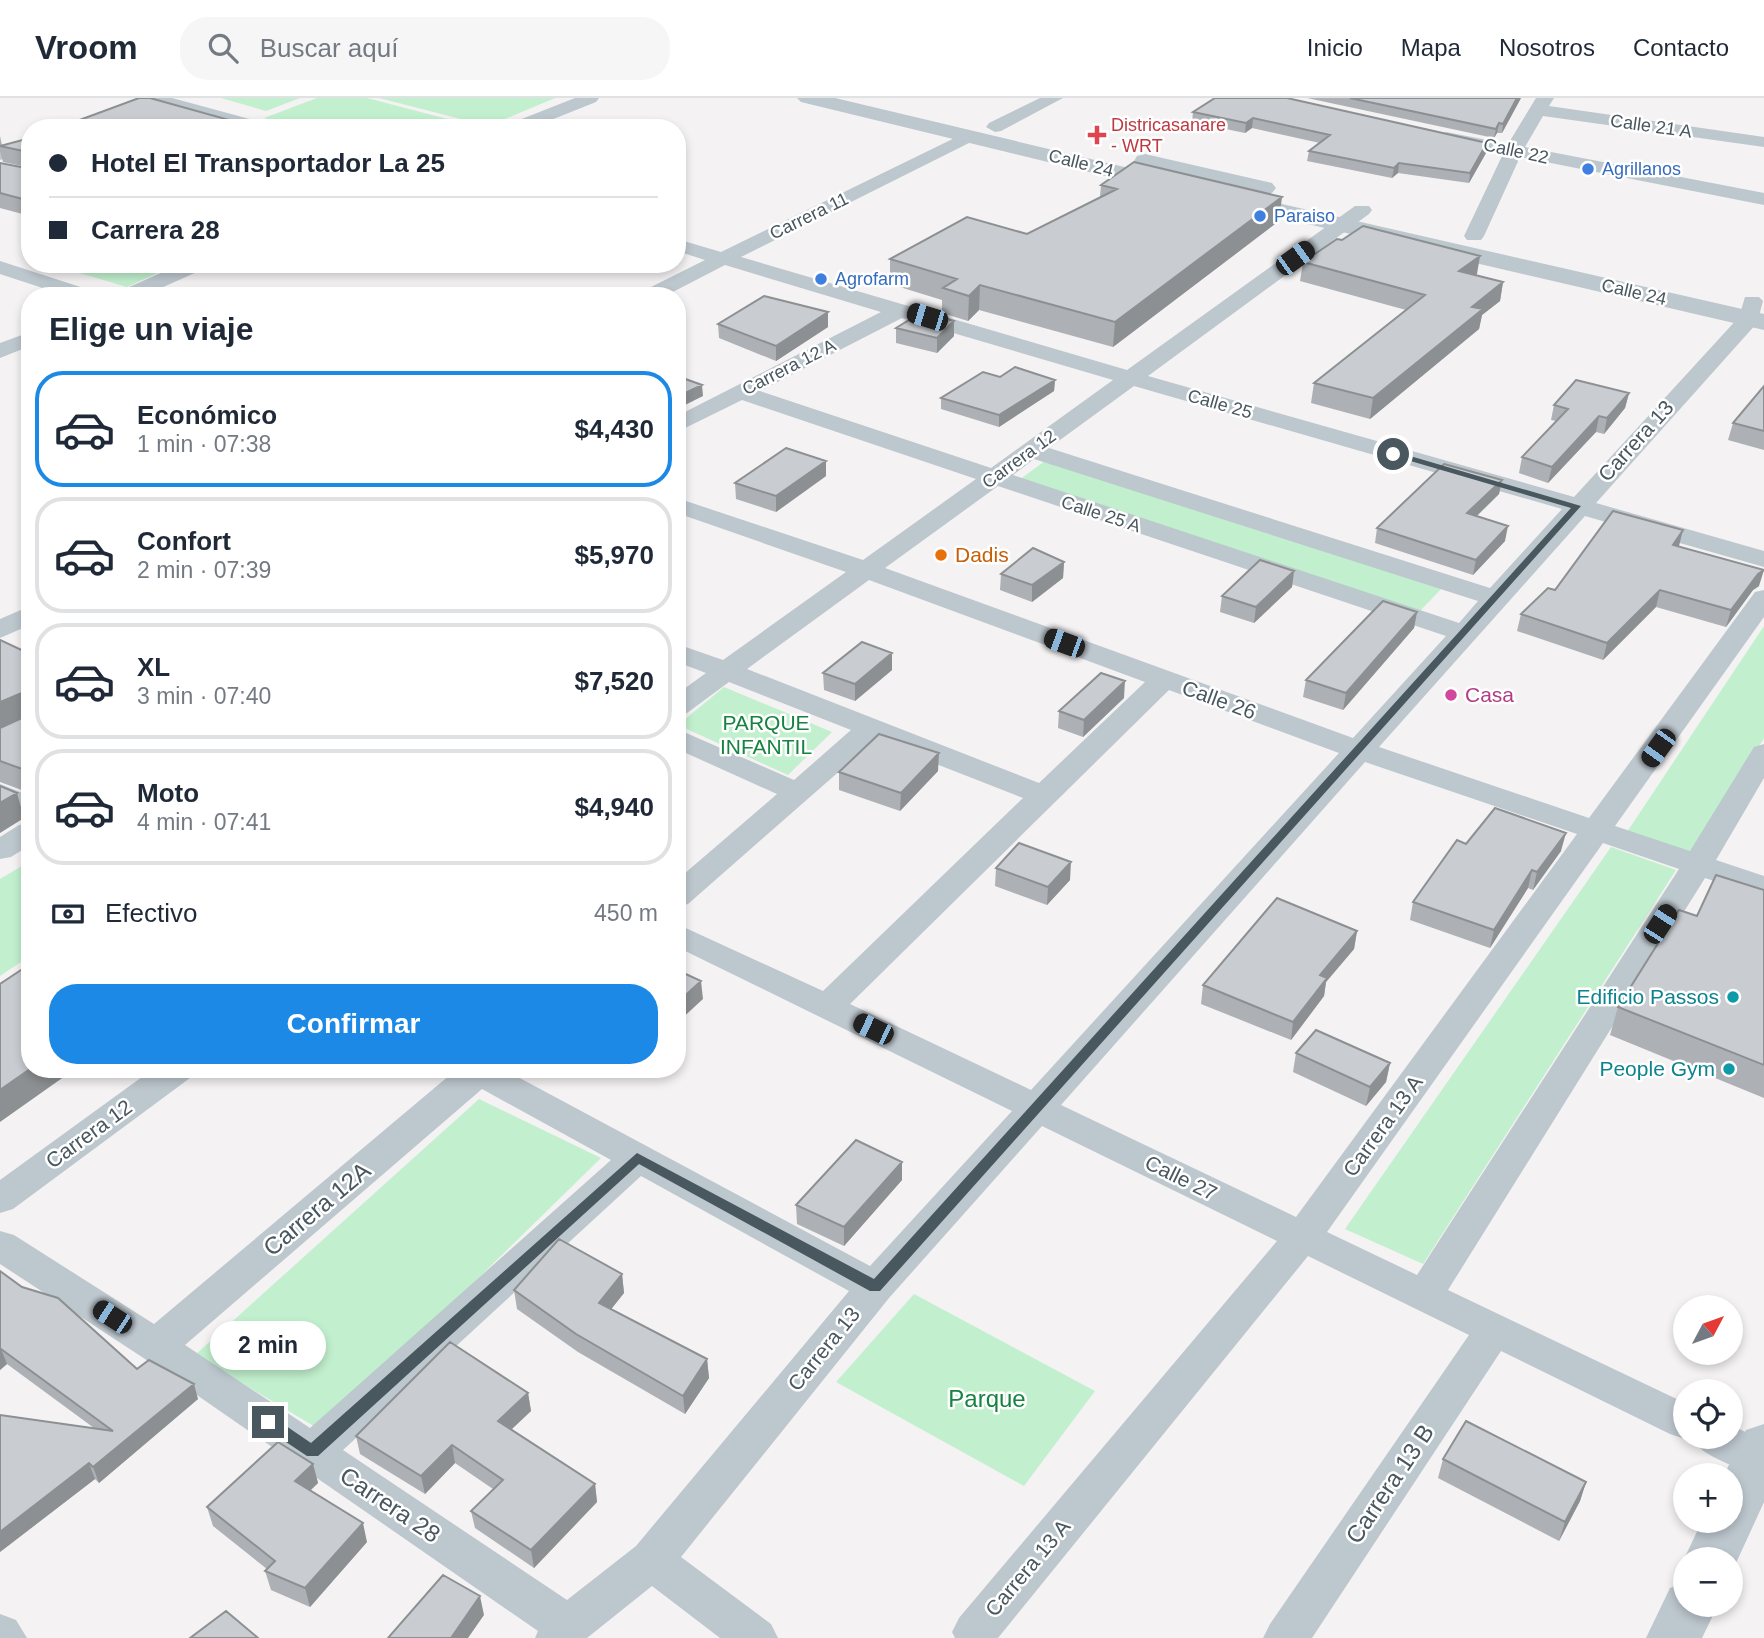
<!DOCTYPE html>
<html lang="es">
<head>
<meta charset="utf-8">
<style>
	body { margin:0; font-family:Arial,sans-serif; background:#f6f6f7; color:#1f2937; height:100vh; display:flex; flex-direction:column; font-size:26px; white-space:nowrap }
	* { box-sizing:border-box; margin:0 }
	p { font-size:23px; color:#747a83 }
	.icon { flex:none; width:38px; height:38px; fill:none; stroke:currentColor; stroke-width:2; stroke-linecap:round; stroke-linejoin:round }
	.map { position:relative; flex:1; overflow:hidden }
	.sheet { position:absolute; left:21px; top:189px; width:665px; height:791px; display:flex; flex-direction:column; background:#fff; border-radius:28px; box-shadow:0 4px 10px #0003 }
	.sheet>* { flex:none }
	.banner { position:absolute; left:21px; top:21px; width:665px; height:154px; border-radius:28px; box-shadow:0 4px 10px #0003; display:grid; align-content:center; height:154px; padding:0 28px; background:#fff }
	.needle { width:46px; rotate:49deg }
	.buttons { position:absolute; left:1673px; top:1197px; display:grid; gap:14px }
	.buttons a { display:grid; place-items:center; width:70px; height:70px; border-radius:50%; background:#fff; box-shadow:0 4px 10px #0003; font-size:35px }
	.end { position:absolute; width:32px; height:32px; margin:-16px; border:9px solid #49575f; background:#fff; box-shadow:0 0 0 4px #fff }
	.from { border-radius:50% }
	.bubble { position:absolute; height:49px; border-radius:24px; background:#fff; box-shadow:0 4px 10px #0003; font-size:23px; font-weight:600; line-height:49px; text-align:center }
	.car { position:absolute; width:21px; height:42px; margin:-21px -10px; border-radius:9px; box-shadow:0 0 5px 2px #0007; background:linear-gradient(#222 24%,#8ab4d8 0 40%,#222 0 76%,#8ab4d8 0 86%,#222 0) }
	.banner b { display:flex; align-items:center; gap:24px; height:66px; font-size:26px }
	.banner b+b { border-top:2px solid #e0e1e3 }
	.banner i { width:18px; height:18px; background:#1f2937 }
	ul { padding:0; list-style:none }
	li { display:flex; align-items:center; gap:21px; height:116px; margin:0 14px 10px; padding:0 14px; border:4px solid #e0e1e3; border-radius:28px }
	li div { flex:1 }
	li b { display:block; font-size:26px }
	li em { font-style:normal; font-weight:600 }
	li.active { border-color:#1b89e5 }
	li>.icon { width:63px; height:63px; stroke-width:1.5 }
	h2 { padding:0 28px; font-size:32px; line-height:84px }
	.pay { display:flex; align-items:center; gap:18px; height:77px; padding:0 28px; font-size:26px }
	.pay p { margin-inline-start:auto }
	.cta { display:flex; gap:14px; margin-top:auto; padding:14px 28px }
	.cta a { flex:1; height:80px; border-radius:28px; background:#1b89e5; color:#fff; font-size:28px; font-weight:600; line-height:80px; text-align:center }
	header { display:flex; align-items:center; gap:42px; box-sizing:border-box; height:98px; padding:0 35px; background:#fff; border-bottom:2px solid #e0e1e3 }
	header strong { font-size:33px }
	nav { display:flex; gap:38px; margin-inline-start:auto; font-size:24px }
	.search { width:490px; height:63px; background:#f6f6f7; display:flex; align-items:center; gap:18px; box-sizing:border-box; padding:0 24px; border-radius:28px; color:#747a83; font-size:26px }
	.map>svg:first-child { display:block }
	.green { fill:#c2f0ce }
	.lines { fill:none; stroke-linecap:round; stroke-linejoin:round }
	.minor { fill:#bdc7ce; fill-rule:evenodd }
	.tertiary { fill:#bdc7ce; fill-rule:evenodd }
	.wall { fill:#adb0b4 }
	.shaded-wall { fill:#8d9092 }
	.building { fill:#c9cdd1; stroke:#8d9092; stroke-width:2 }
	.route { fill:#49575f }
	.health-dot { fill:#e0444e; stroke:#fff; stroke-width:2.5 }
	.shop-dot { fill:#3f7fe0; stroke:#fff; stroke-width:2.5 }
	.food-dot { fill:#e8710a; stroke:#fff; stroke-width:2.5 }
	.hotel-dot { fill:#d1479c; stroke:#fff; stroke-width:2.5 }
	.culture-dot { fill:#0f9aa8; stroke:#fff; stroke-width:2.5 }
	.labels { text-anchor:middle; stroke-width:5; stroke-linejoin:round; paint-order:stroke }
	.far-health-label { font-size:18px; fill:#be3a42; stroke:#fff; text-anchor:start }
	.far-street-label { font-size:18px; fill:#49575f; stroke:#fff }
	.far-shop-label { font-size:18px; fill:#366cbe; stroke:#fff; text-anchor:start }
	.street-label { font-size:21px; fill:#49575f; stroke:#fff }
	.food-label { font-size:21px; fill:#c56008; stroke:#fff; text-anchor:start }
	.hotel-label { font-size:21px; fill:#b23c85; stroke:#fff; text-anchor:start }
	.park-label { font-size:21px; fill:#188242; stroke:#fff }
	.culture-label { font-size:21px; fill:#0d838f; stroke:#fff; text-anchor:end }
	.near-street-label { font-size:24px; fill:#49575f; stroke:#fff }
	.near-park-label { font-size:24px; fill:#188242; stroke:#fff }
</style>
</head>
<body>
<header>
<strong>Vroom</strong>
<div class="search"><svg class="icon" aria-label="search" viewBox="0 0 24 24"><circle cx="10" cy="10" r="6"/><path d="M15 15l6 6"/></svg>Buscar aquí</div>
<nav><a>Inicio</a><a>Mapa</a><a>Nosotros</a><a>Contacto</a></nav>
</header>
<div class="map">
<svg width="1764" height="1540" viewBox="0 0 1764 1540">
	<rect width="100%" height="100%" fill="#f4f2f2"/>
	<path class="green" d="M221 0H300L266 13Z
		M317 0H367L482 30H300L264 20Z
		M379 0H555L488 28Z
		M49 166H177L127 189Z
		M1045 363 1443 489 1420 513 1019 382Z
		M1764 528V640L1694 757 1627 734Z
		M724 589 832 634 788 677 678 627Z
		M1611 749 1676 772 1423 1166 1345 1131Z
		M30 763V858L0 878V781Z
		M479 1001 601 1060 322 1333 195 1257Z
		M914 1196 1095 1293 1024 1388 836 1284Z"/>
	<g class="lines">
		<path class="minor" d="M143 0H172L268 26 271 30H241L146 4Z
			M575 0H599L596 4 531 30H506L509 26Z
			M1040 0H1063L1001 33 995 34 986 29 989 25Z
			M1536 0H1554L1549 8 1764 39V49L1543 18 1525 49 1764 95V107L1520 59 1484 138 1481 142H1467L1464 138 1503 56 1440 43 1437 39 1446 34 1508 46Z
			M969 33 975 34 978 38 975 42 741 159 1127 272 1355 108H1369L1372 112 1369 116 1148 278 1574 399 1739 219 1745 199H1759L1763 203 1757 225 1596 405 1764 453V469L1585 418 1379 649 1589 720 1755 494 1764 492V519L1615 728 1690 753 1754 649 1764 646V680L1716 762 1764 778V799L1705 780 1448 1192 1685 1305V1339H1692L1685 1341 1670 1336 1501 1253 1312 1540H1263L1270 1526 1469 1237 1308 1158 998 1540H955L952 1534 959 1520 1277 1143 1042 1028 889 1200 681 1459 771 1526 778 1540H720L652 1488 587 1540H535L538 1533 142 1259 0 1166V1133L14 1137 154 1226 457 971H503L870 1168 1012 1013 677 849V826L823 893 1023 700 875 642 688 806 677 809V782L777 696 677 651V631L794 682 851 632 729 584 687 615 677 617V596L706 575 677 564V546L723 562 846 474 677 415V400L863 462 976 381 742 302 677 334V318L881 214 725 167 665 198H638L641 194 705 162 677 153V141L721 154ZM902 220 1113 282 991 370 760 293ZM1134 288 1562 411 1490 490 1049 350ZM1034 361 1478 503 1459 525 1013 377ZM998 388 1446 538 1353 640 885 470ZM869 482 1145 584 1039 685 747 571ZM1169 592 1339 655 1031 992 850 906ZM1365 664 1577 736 1296 1119 1061 1007ZM1603 745 1679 771 1417 1177 1327 1134ZM482 991 611 1062 310 1330 185 1247ZM641 1078 849 1193 636 1448 567 1502 343 1352Z
			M30 41V52L0 62V51Z
			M0 163 96 194 99 198H67L0 176Z
			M181 166H209L206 170 143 198H115L118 194Z
			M30 234V248L0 260V245Z
			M30 508V527L0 540V521Z
			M0 686 30 698V719L0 707Z
			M30 725V747L11 759 0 761V739L19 727Z
			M153 971H195L190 980 13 1111 0 1115V1082Z
			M1731 1327 1764 1343V1376C1754 1379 1706 1358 1699 1349 1698 1349 1695 1340 1694 1339H1731Z
			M0 1516 16 1522 27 1540H0Z"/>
		<path class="tertiary" d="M797 0H835L1179 82 1183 87 1179 92 1171 94 801 4Z
			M1145 56 1272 85 1276 90 1272 95 1264 97 1137 68 1134 63 1137 58Z
			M1229 94 1764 216V232L1221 106 1217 101 1221 96Z
			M1764 1326V1404L1731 1476V1461H1685V1464L1684 1461 1702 1423H1731V1377H1724L1746 1332Z
			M1685 1484V1507H1718L1702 1540H1646L1670 1490Z"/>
	</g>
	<path class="wall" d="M1307 0H1521L1502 35H1497L1494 40Z
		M1193 14 1487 45 1486 55 1469 85 1398 75 1392 80 1307 63 1309 53 1320 45 1252 30 1245 35 1192 24Z
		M0 38 2 47 30 40V118L0 110V65L26 70 27 69 3 64 0 53Z
		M1101 87 1279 123 1113 249 979 212 968 223 942 215V202L890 186V161L1027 136 1100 99Z
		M1480 158 1476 177 1503 184 1500 203 1482 217 1479 231 1370 321 1311 305 1314 285 1406 212 1300 183 1303 164Z
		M828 214V229L776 263 719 240 718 226Z
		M954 223V238L937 255 896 245V230Z
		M1055 282 1054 293 999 329 941 311V300Z
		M1764 288V352L1728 342 1733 325Z
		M1629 295 1625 310 1604 336 1596 334 1548 385 1519 375 1522 359 1556 323 1551 322 1554 307Z
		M826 378 776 414 736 401 735 385Z
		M1502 382 1499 396 1477 418 1505 443 1473 477 1375 445 1377 430Z
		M1678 448 1759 488 1753 492 1726 529 1656 509 1603 562 1517 533 1521 516 1555 492Z
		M1064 464 1063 480 1032 504 1000 492 1001 476Z
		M1294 473 1292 489 1254 525 1220 514 1222 498Z
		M1417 514 1414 530 1343 612 1303 599 1306 582Z
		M0 542 30 556 27 694 0 684Z
		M892 572 855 603 824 592 823 575Z
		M1124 600 1083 639 1058 630 1059 613Z
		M938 673 900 713 839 692V674Z
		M1466 746 1561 753 1533 792 1528 790 1490 850 1410 822 1413 804Z
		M996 770 1070 782 1047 807 995 788Z
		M1764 792V1000L1610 937 1618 909 1697 818Z
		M1357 833 1354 851 1326 884 1324 898 1291 942 1201 906 1203 887Z
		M1296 955 1390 965 1386 984 1366 1008 1293 974Z
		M902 1064V1082L844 1148 797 1126 796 1107Z
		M0 1173 137 1271 198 1301 99 1385 95 1381 0 1454 94 1330 7 1266 0 1272Z
		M622 1176 624 1195 611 1211 707 1261 709 1280 685 1316 578 1254 517 1211 514 1192Z
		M528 1295 531 1313 511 1332 595 1386 597 1404 534 1470 475 1430 471 1413 493 1391 455 1365 425 1396 360 1356 356 1338Z
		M1443 1361 1586 1384 1580 1403 1559 1443 1438 1380Z
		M313 1366 318 1385 310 1393 367 1444 310 1509 271 1492 265 1473 267 1471 213 1428 207 1409Z"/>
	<path class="shaded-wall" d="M1517 0H1521L1502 35 1503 26Z
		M1253 20 1252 30 1245 35 1246 25Z
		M1499 25 1497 35 1494 40 1496 31Z
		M1487 45 1486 55 1469 85 1470 75Z
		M1399 65 1398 75 1392 80 1394 70Z
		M1282 99 1279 123 1113 249 1115 224Z
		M1480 158 1477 176 1456 192 1459 173Z
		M1503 184 1500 203 1482 217 1479 231 1370 321 1373 300 1472 209Z
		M980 187 979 212 968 223 969 198Z
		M828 214V229L776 263V248Z
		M954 223V238L937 255V240Z
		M1055 282 1054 293 999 329V317Z
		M702 287 703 298 677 311V299Z
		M1629 295 1625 310 1604 336 1607 320Z
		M1599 318 1596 334 1548 385 1552 369Z
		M826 363V378L776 414V398Z
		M1502 382 1499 396 1464 430 1467 415Z
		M1508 428 1505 443 1473 477 1476 462Z
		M1683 432 1679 448 1668 463 1673 447Z
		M1064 464 1063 480 1032 504V487Z
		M1764 472 1759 488 1753 492 1726 529 1731 512 1758 476Z
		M1294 473 1292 489 1254 525 1256 509Z
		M1660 492 1656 509 1603 562 1607 545Z
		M1417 514 1414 530 1343 612 1346 595Z
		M892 555V572L855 603V586Z
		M1125 583 1124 600 1083 639 1084 622Z
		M24 594 30 618 0 631V604Z
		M684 644 685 661 677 667V649Z
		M939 655 938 673 900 713 901 695Z
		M30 687V705L25 690Z
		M17 695 24 720 0 735V705Z
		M1566 735 1561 753 1533 792 1537 774Z
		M1071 764 1070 782 1047 807 1048 789Z
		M1532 772 1528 790 1490 850 1494 832Z
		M1357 833 1354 851 1326 884 1324 898 1291 942 1293 924 1320 877Z
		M701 883 703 901 677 925V905Z
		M1390 965 1386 984 1366 1008 1370 989Z
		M30 971H75L0 1024V992Z
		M902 1064V1082L844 1148V1129Z
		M622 1176 624 1195 601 1224 599 1205Z
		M1 1251 7 1266 0 1272V1252Z
		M707 1261 709 1280 685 1316 683 1298Z
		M194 1286 198 1301 99 1385 93 1369Z
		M528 1295 531 1313 501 1341 498 1323Z
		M452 1347 455 1365 425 1396 421 1378Z
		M89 1365 95 1381 0 1454V1434Z
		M313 1366 318 1385 300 1402 295 1383Z
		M1586 1384 1580 1403 1559 1443 1565 1424Z
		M595 1386 597 1404 534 1470 531 1452Z
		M363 1425 367 1444 310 1509 305 1490Z
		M480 1498 484 1517 468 1540H451Z"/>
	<path class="building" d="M139 0H150L258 30H58Z
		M1215 0H1287L1487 45 1470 75 1399 65 1394 70 1309 53 1330 37 1253 20 1246 25 1193 14Z
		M1350 0H1517L1503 26 1499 25 1496 31Z
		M30 40V103L0 95V65L26 70 29 68 28 54 0 48Z
		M1134 64 1282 99 1115 224 980 187 969 198 943 190 957 181 890 161 967 119 1027 136 1117 91 1101 87Z
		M1363 128 1480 158 1459 173 1503 184 1472 209 1483 211 1373 300 1314 285 1425 197 1303 164 1337 141 1342 142Z
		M764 198 828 214 776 248 718 226Z
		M922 214 954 223 937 240 896 230Z
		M1015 269 1055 282 999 317 941 300 983 274 1000 279Z
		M677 278 702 287 677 299Z
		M1576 282 1629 295 1607 320 1599 318 1552 369 1522 359 1568 311 1554 307Z
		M1764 288V333L1733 325Z
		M786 350 826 363 776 398 735 385Z
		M1444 366 1502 382 1467 415 1508 428 1476 462 1377 430Z
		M1613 413 1683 432 1673 447 1764 472 1758 476 1731 512 1660 492 1607 545 1521 516 1548 490 1555 492Z
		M1033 450 1064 464 1032 487 1001 476Z
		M1260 462 1294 473 1256 509 1222 498Z
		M1383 503 1417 514 1346 595 1306 582Z
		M0 542 30 556V687L25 690V672L0 663V630L24 619V594L0 604Z
		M862 544 892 555 855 586 823 575Z
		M1101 575 1125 583 1084 622 1059 613Z
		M879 636 939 655 901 695 839 674Z
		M677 641 684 644 677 649Z
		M0 688 17 695 0 705Z
		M1495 710 1566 735 1537 774 1532 772 1494 832 1413 804 1457 742 1466 746Z
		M1019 745 1071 764 1048 789 996 770Z
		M1716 777 1764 792V967L1618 909 1679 812 1697 818Z
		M1277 800 1357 833 1320 877 1327 880 1293 924 1203 887Z
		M30 866V971L0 992V886Z
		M677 872 701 883 677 905Z
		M1316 932 1390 965 1370 989 1296 955Z
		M856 1042 902 1064 844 1129 796 1107Z
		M559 1141 622 1176 599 1205 707 1261 683 1298 576 1236 514 1192Z
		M0 1173 22 1189 58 1200 137 1271 149 1262 194 1286 93 1369 89 1365 0 1434V1317L113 1333 1 1251 0 1252Z
		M450 1244 528 1295 498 1323 595 1386 531 1452 471 1413 503 1382 452 1347 421 1378 356 1338Z
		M1466 1323 1586 1384 1565 1424 1443 1361Z
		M278 1344 313 1366 295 1383 363 1425 305 1490 265 1473 275 1463 207 1409Z
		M443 1477 480 1498 451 1540H388Z
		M226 1513 258 1540H190Z"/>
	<path class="route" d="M1393 353 1581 408 880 1193H870L639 1066 318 1358H307L262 1328 260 1324 262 1319H273L311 1345 637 1055 874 1181 1571 410 1390 357Z"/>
	<path class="health-dot" d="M1093.5 26.5h7v7h7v7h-7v7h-7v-7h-7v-7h7z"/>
	<g class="shop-dot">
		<circle cx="1588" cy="71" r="7"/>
		<circle cx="1260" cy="118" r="7"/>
		<circle cx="821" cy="181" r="7"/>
	</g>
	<circle class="food-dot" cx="941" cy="457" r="7"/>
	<circle class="hotel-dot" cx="1451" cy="597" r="7"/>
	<g class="culture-dot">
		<circle cx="1733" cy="899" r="7"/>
		<circle cx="1729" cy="971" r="7"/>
	</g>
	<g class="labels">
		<g class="far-health-label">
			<text x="1111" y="33">Districasanare<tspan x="1111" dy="21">- WRT</tspan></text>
		</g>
		<g class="far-street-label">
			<text transform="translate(1651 28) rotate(8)" y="6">Calle 21 A</text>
			<text transform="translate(1516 53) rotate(12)" y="6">Calle 22</text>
			<text transform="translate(1081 65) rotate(14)" y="6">Calle 24</text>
			<text transform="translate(809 118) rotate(-26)" y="6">Carrera 11</text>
			<text transform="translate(1634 194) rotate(13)" y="6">Calle 24</text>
			<text transform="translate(789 269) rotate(-27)" y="6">Carrera 12 A</text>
			<text transform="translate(1220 306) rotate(16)" y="6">Calle 25</text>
			<text transform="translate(1019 361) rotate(-36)" y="6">Carrera 12</text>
			<text transform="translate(1101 416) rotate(18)" y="6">Calle 25 A</text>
		</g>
		<g class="far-shop-label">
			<text x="1602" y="77">Agrillanos</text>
			<text x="1274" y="124">Paraiso</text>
			<text x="835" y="187">Agrofarm</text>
		</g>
		<g class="street-label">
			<text transform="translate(1636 343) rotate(-48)" y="7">Carrera 13</text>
			<text transform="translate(1219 602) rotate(20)" y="7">Calle 26</text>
			<text transform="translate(1383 1028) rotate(-54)" y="7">Carrera 13 A</text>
			<text transform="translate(89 1036) rotate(-36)" y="7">Carrera 12</text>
			<text transform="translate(1181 1080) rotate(26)" y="7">Calle 27</text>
			<text transform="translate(824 1251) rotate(-51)" y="7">Carrera 13</text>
			<text transform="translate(1028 1470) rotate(-50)" y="7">Carrera 13 A</text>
		</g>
		<g class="food-label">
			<text x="955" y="464">Dadis</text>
		</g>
		<g class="hotel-label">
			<text x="1465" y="604">Casa</text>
		</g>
		<g class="park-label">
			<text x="766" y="632">PARQUE<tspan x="766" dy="24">INFANTIL</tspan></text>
		</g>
		<g class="culture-label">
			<text x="1719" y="906">Edificio Passos</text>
			<text x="1715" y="978">People Gym</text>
		</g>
		<g class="near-street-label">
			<text transform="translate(317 1111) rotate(-40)" y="8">Carrera 12A</text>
			<text transform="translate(1390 1386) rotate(-56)" y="8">Carrera 13 B</text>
			<text transform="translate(390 1407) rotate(34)" y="8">Carrera 28</text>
		</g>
		<g class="near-park-label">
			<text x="987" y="1309">Parque</text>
		</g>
	</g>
</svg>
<div class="buttons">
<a><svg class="needle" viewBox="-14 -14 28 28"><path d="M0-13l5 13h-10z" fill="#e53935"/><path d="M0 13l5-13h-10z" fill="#747a83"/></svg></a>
<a><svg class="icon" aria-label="locate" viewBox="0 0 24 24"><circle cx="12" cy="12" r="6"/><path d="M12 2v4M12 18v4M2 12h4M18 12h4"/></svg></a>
<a>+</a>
<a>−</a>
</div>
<i class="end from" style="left:1393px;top:356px"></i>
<i class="end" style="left:268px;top:1324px"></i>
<div class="bubble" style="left:210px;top:1223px;width:116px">2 min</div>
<i class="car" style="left:1295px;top:160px;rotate:54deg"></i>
<i class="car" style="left:927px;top:219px;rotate:287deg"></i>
<i class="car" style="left:1064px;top:545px;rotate:290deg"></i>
<i class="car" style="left:1658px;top:650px;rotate:216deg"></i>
<i class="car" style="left:1660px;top:826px;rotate:33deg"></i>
<i class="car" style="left:873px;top:931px;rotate:296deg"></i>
<i class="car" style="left:112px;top:1219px;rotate:303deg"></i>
<div class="banner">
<b><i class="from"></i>Hotel El Transportador La 25</b>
<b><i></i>Carrera 28</b>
</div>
<section class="sheet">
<h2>Elige un viaje</h2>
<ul>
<li class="active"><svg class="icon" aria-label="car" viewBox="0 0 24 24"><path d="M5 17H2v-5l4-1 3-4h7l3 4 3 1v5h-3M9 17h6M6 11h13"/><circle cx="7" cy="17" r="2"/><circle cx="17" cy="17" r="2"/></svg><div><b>Económico</b><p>1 min · 07:38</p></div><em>$4,430</em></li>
<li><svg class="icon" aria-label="car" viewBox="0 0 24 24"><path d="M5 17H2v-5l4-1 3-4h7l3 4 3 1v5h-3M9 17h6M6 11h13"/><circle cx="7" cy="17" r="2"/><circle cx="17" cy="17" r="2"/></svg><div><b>Confort</b><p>2 min · 07:39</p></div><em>$5,970</em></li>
<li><svg class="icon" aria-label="car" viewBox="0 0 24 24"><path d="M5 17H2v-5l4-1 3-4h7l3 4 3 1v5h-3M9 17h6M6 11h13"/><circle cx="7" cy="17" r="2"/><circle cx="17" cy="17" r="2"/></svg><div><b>XL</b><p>3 min · 07:40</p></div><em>$7,520</em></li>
<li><svg class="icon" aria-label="car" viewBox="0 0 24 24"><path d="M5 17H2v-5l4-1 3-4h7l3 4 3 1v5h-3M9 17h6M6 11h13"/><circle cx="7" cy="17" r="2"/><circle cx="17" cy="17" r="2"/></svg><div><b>Moto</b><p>4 min · 07:41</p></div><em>$4,940</em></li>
</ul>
<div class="pay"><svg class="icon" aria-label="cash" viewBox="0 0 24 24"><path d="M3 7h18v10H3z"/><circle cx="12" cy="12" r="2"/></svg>Efectivo<p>450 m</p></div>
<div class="cta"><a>Confirmar</a></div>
</section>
</div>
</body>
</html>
